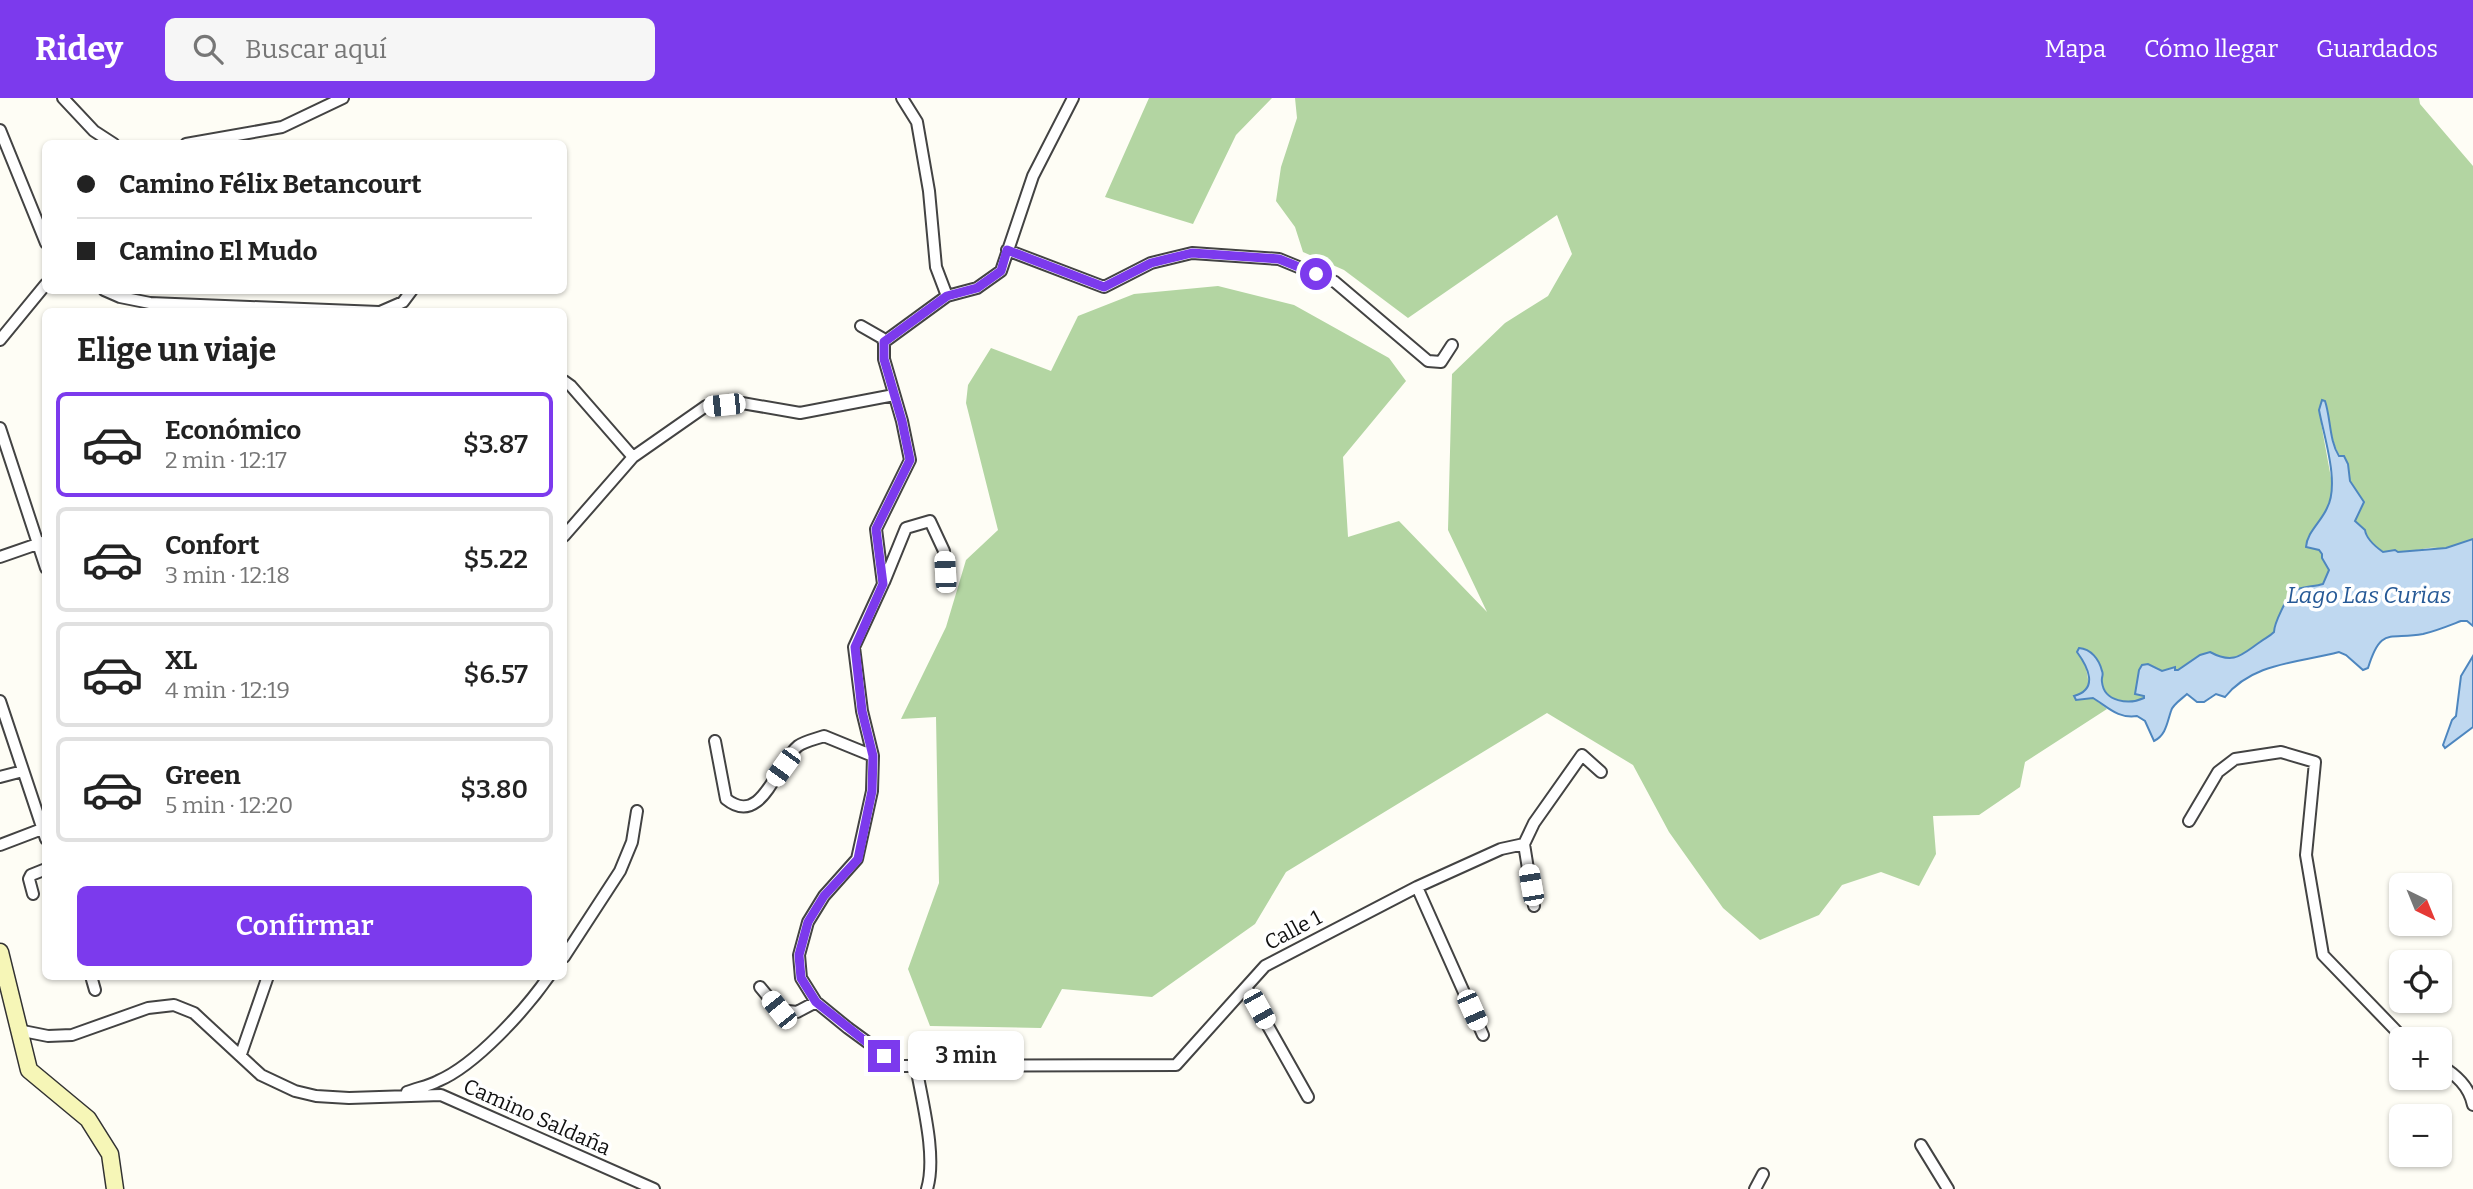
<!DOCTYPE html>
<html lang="es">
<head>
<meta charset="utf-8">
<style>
	body { margin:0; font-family:Bitter,serif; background:#f6f6f6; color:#222; height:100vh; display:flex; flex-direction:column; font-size:26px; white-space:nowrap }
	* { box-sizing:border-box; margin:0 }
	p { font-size:23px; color:#767676 }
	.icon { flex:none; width:38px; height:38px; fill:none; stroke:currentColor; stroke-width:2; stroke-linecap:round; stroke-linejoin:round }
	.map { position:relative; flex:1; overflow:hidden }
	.side { position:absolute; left:42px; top:210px; width:525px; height:672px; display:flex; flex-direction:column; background:#fff; border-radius:10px; box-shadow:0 2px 5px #0004 }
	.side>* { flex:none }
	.top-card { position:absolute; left:42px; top:42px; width:525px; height:154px; border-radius:10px; box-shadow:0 2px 5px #0004; display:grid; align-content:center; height:154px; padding:0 35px; background:#fff }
	.needle { width:46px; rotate:137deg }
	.tools { position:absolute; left:2389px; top:775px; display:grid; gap:14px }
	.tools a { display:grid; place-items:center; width:63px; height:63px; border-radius:10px; background:#fff; box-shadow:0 2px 5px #0004; font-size:35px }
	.end { position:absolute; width:32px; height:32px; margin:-16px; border:9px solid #7c3aed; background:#fff; box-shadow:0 0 0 4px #fff }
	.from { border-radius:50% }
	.bubble { position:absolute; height:49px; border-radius:10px; background:#fff; box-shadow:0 2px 5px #0004; font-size:23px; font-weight:600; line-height:49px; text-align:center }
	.car { position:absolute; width:21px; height:42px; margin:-21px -10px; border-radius:9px; box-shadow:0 0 5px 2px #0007; background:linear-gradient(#fff 24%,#345 0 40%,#fff 0 76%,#345 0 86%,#fff 0) }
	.top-card b { display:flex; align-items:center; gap:24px; height:66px; font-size:26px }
	.top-card b+b { border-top:2px solid #e0e0e0 }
	.top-card i { width:18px; height:18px; background:#222 }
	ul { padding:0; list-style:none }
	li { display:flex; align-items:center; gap:21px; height:105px; margin:0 14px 10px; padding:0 21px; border:4px solid #e0e0e0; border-radius:10px }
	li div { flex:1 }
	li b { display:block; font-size:26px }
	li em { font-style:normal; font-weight:600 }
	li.selected { border-color:#7c3aed }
	li>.icon { width:63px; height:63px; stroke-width:1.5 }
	h2 { padding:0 35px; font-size:32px; line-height:84px }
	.primary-button { display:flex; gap:14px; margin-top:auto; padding:14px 35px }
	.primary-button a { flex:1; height:80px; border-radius:10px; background:#7c3aed; color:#fff; font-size:28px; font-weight:600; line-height:80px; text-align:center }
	header { display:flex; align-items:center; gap:42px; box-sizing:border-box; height:98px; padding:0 35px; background:#7c3aed; color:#fff }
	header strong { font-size:33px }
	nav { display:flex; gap:38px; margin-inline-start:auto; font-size:24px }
	.search { width:490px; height:63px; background:#f6f6f6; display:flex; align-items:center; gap:18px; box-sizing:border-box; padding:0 24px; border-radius:10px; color:#767676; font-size:26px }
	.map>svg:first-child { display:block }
	.forest { fill:#b3d5a2 }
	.water { fill:#bfd8f0; stroke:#4d86bf; stroke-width:2 }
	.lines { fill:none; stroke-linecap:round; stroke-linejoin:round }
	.street-casing { stroke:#434343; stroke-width:14 }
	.secondary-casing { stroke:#323232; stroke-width:19 }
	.street { stroke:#fff; stroke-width:10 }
	.secondary { stroke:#f6f6b7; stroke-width:16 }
	.route { stroke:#7c3aed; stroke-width:9 }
	.labels { text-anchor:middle; stroke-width:7; stroke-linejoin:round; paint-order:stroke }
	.street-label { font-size:21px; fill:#101010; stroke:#fff }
	.water-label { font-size:23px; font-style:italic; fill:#265996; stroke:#fff }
</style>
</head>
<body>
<header>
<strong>Ridey</strong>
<div class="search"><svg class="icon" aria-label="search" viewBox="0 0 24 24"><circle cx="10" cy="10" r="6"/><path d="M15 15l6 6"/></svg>Buscar aquí</div>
<nav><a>Mapa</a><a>Cómo llegar</a><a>Guardados</a></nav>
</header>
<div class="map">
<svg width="2473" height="1091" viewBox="0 0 2473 1091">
	<rect width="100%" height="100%" fill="#fefdf5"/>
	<path class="forest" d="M1149 0H1272L1236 37 1193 126 1105 99Z
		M1295 0H2419L2420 6 2473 68V441C2464 444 2455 448 2446 450 2441 451 2435 449 2429 450 2415 451 2393 461 2380 452 2368 445 2365 429 2355 423 2370 387 2347 397 2348 366 2328 349 2333 327 2325 303L2321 325 2333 391 2327 411 2310 436 2307 449 2319 452 2322 456V460L2329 472 2323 486C2314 489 2302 488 2294 493 2287 498 2274 525 2274 534L2250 554 2228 561 2215 557H2200L2178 572H2175L2174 569 2161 573 2156 569 2139 572 2135 596 2144 598V601C2128 606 2104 604 2102 583 2101 577 2104 579 2102 572 2100 567 2096 562 2094 557L2085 563 2089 587 2085 593 2074 598 2076 602 2093 600 2107 611 2025 664 2020 689 1979 717 1933 718 1936 756 1919 788 1881 774 1842 787 1819 817 1760 842 1723 810 1669 734 1633 667 1547 615 1286 774 1255 826 1152 899 1062 891 1041 930 930 928 908 871 939 785 936 619 901 621 946 529 966 462 998 432 966 305 968 287 991 250 1051 273 1078 218 1134 196 1218 188 1294 207 1389 260 1406 283 1343 359 1348 439 1399 423 1487 514 1448 432 1452 276 1505 225 1548 198 1572 156 1557 117 1408 220 1344 172 1303 154 1295 129 1276 103 1281 69 1297 20Z"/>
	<path class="water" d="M2322 302 2325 303C2331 321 2329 342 2339 358H2344L2348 366 2350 383 2364 404 2355 423 2365 432C2366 440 2376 449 2383 454L2395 452 2398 454 2446 450 2473 441V528L2467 523H2461C2448 528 2436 533 2423 536 2389 542 2381 528 2368 570L2363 572 2346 557 2339 554C2299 565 2253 564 2225 599L2216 596 2204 604H2197L2187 596C2183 600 2172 607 2171 613 2167 625 2166 637 2154 643L2145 623 2137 618C2118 621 2108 609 2093 600L2076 602 2074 598C2099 591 2088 569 2077 554L2079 550C2091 551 2099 561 2102 573 2104 577 2101 579 2102 584 2104 604 2129 607 2144 600V598L2135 596 2139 572 2142 567 2148 566 2162 573 2175 569V572H2178L2200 557 2210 554C2234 567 2241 557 2260 544 2265 540 2269 539 2274 534 2274 526 2287 498 2294 493 2302 488 2314 489 2323 486L2329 472 2322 460V456L2319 452 2306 449C2307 434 2321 424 2327 410 2340 386 2324 339 2319 312Z
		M2473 558V629L2445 650 2443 647 2452 622 2456 618 2461 578Z"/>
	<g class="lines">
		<defs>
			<path id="street" d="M63 0 94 33 114 46
				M902 0 917 24 929 93 936 169 947 198
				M1073 0 1033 78 1001 173 977 190 947 198 884 244V261L902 323 910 362 876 431 883 486 854 549 862 613 873 658 872 693 857 761 824 798 808 824 799 857 801 880 816 904 848 930 900 968 1176 967 1265 868 1417 789 1501 751 1524 746 1534 725 1582 657 1601 674
				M0 32 46 145
				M186 46 282 29 343 0
				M1007 152 1104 189 1151 165 1192 155 1279 161 1335 184 1428 263 1441 264 1452 247
				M104 192 120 199 150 205 379 214
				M380 214 403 204 412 192
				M861 228 882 240 884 244
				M0 242 46 186
				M564 283 571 288 633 359
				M0 330 46 470
				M564 438 633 359 706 308 742 305 800 315 894 297
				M0 459 46 443
				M884 484 906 430 930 423 944 453 945 474
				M0 603 46 741
				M715 643 726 701C762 730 776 666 798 648 805 643 816 641 824 638L873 658
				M0 679 23 673
				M2189 723 2218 674 2235 661 2281 654 2315 664 2306 757 2323 857 2405 942
				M1524 746 1534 808
				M0 747 42 731
				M1417 789 1483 937
				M33 796 29 781 31 777 46 771
				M564 859 620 773 632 744 637 713
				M91 878 95 892
				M760 889 779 912 797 914 816 904
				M1246 889 1308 999
				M18 932 48 938 72 937 148 910 174 907 194 915 261 977 295 993 316 998 349 1000 441 997 654 1091
				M241 956 268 878
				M2440 967C2456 977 2469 988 2473 1007
				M916 968C922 1003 937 1058 927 1091
				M407 994C417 990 429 988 438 983 476 967 526 911 549 878
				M1921 1047 1948 1091
				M1755 1091 1763 1076"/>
			<path id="secondary" d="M0 854 29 972 88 1021 110 1056 115 1091"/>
		</defs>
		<use href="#street" class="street-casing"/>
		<use href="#secondary" class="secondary-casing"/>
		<use href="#street" class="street"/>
		<use href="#secondary" class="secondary"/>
	</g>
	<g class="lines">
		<path class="route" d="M884 958 816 904 801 880 799 857 808 824 824 798 858 761 872 693 873 658 862 613 855 549 883 486 876 431 910 362 902 323 884 261V244L947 198 977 190 1001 173 1007 152 1104 189 1151 165 1192 155 1279 161 1316 176"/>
	</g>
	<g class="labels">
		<g class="street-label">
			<text transform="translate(1293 832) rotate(-28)" y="7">Calle 1</text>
			<text transform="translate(537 1019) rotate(24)" y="7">Camino Saldaña</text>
		</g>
		<g class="water-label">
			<text x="2369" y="505">Lago Las Curias</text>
		</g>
	</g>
</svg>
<div class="tools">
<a><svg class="needle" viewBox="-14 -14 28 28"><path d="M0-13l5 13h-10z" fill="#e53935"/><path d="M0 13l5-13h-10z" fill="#767676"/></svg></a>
<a><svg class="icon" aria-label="locate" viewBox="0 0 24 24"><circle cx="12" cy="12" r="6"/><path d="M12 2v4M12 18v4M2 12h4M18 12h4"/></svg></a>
<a>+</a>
<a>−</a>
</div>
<i class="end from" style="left:1316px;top:176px"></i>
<i class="end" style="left:884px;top:958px"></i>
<div class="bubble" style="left:908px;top:933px;width:116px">3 min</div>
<i class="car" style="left:724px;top:307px;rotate:264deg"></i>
<i class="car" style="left:945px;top:474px;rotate:357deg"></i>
<i class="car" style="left:783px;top:669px;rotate:216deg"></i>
<i class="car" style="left:1531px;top:787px;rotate:350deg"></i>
<i class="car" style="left:1259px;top:911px;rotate:151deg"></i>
<i class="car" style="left:779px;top:912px;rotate:321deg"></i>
<i class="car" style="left:1472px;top:912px;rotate:156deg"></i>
<div class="top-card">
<b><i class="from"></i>Camino Félix Betancourt</b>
<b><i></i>Camino El Mudo</b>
</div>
<section class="side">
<h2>Elige un viaje</h2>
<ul>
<li class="selected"><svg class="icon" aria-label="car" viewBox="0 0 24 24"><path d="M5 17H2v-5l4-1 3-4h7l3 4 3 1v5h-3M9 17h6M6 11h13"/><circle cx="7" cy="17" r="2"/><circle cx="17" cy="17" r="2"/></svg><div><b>Económico</b><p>2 min · 12:17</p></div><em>$3.87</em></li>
<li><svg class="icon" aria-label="car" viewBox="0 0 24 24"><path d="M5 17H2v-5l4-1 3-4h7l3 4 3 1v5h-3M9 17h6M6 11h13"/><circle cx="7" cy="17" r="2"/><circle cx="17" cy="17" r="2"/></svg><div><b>Confort</b><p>3 min · 12:18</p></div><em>$5.22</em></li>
<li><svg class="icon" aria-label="car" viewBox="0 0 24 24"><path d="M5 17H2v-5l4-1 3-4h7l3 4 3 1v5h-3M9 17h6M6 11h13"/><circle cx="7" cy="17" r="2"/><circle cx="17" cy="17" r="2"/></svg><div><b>XL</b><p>4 min · 12:19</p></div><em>$6.57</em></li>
<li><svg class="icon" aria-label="car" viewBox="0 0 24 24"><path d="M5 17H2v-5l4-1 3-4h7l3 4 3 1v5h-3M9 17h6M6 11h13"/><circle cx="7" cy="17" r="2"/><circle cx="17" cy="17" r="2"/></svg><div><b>Green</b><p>5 min · 12:20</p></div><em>$3.80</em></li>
</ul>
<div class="primary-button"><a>Confirmar</a></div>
</section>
</div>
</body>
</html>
